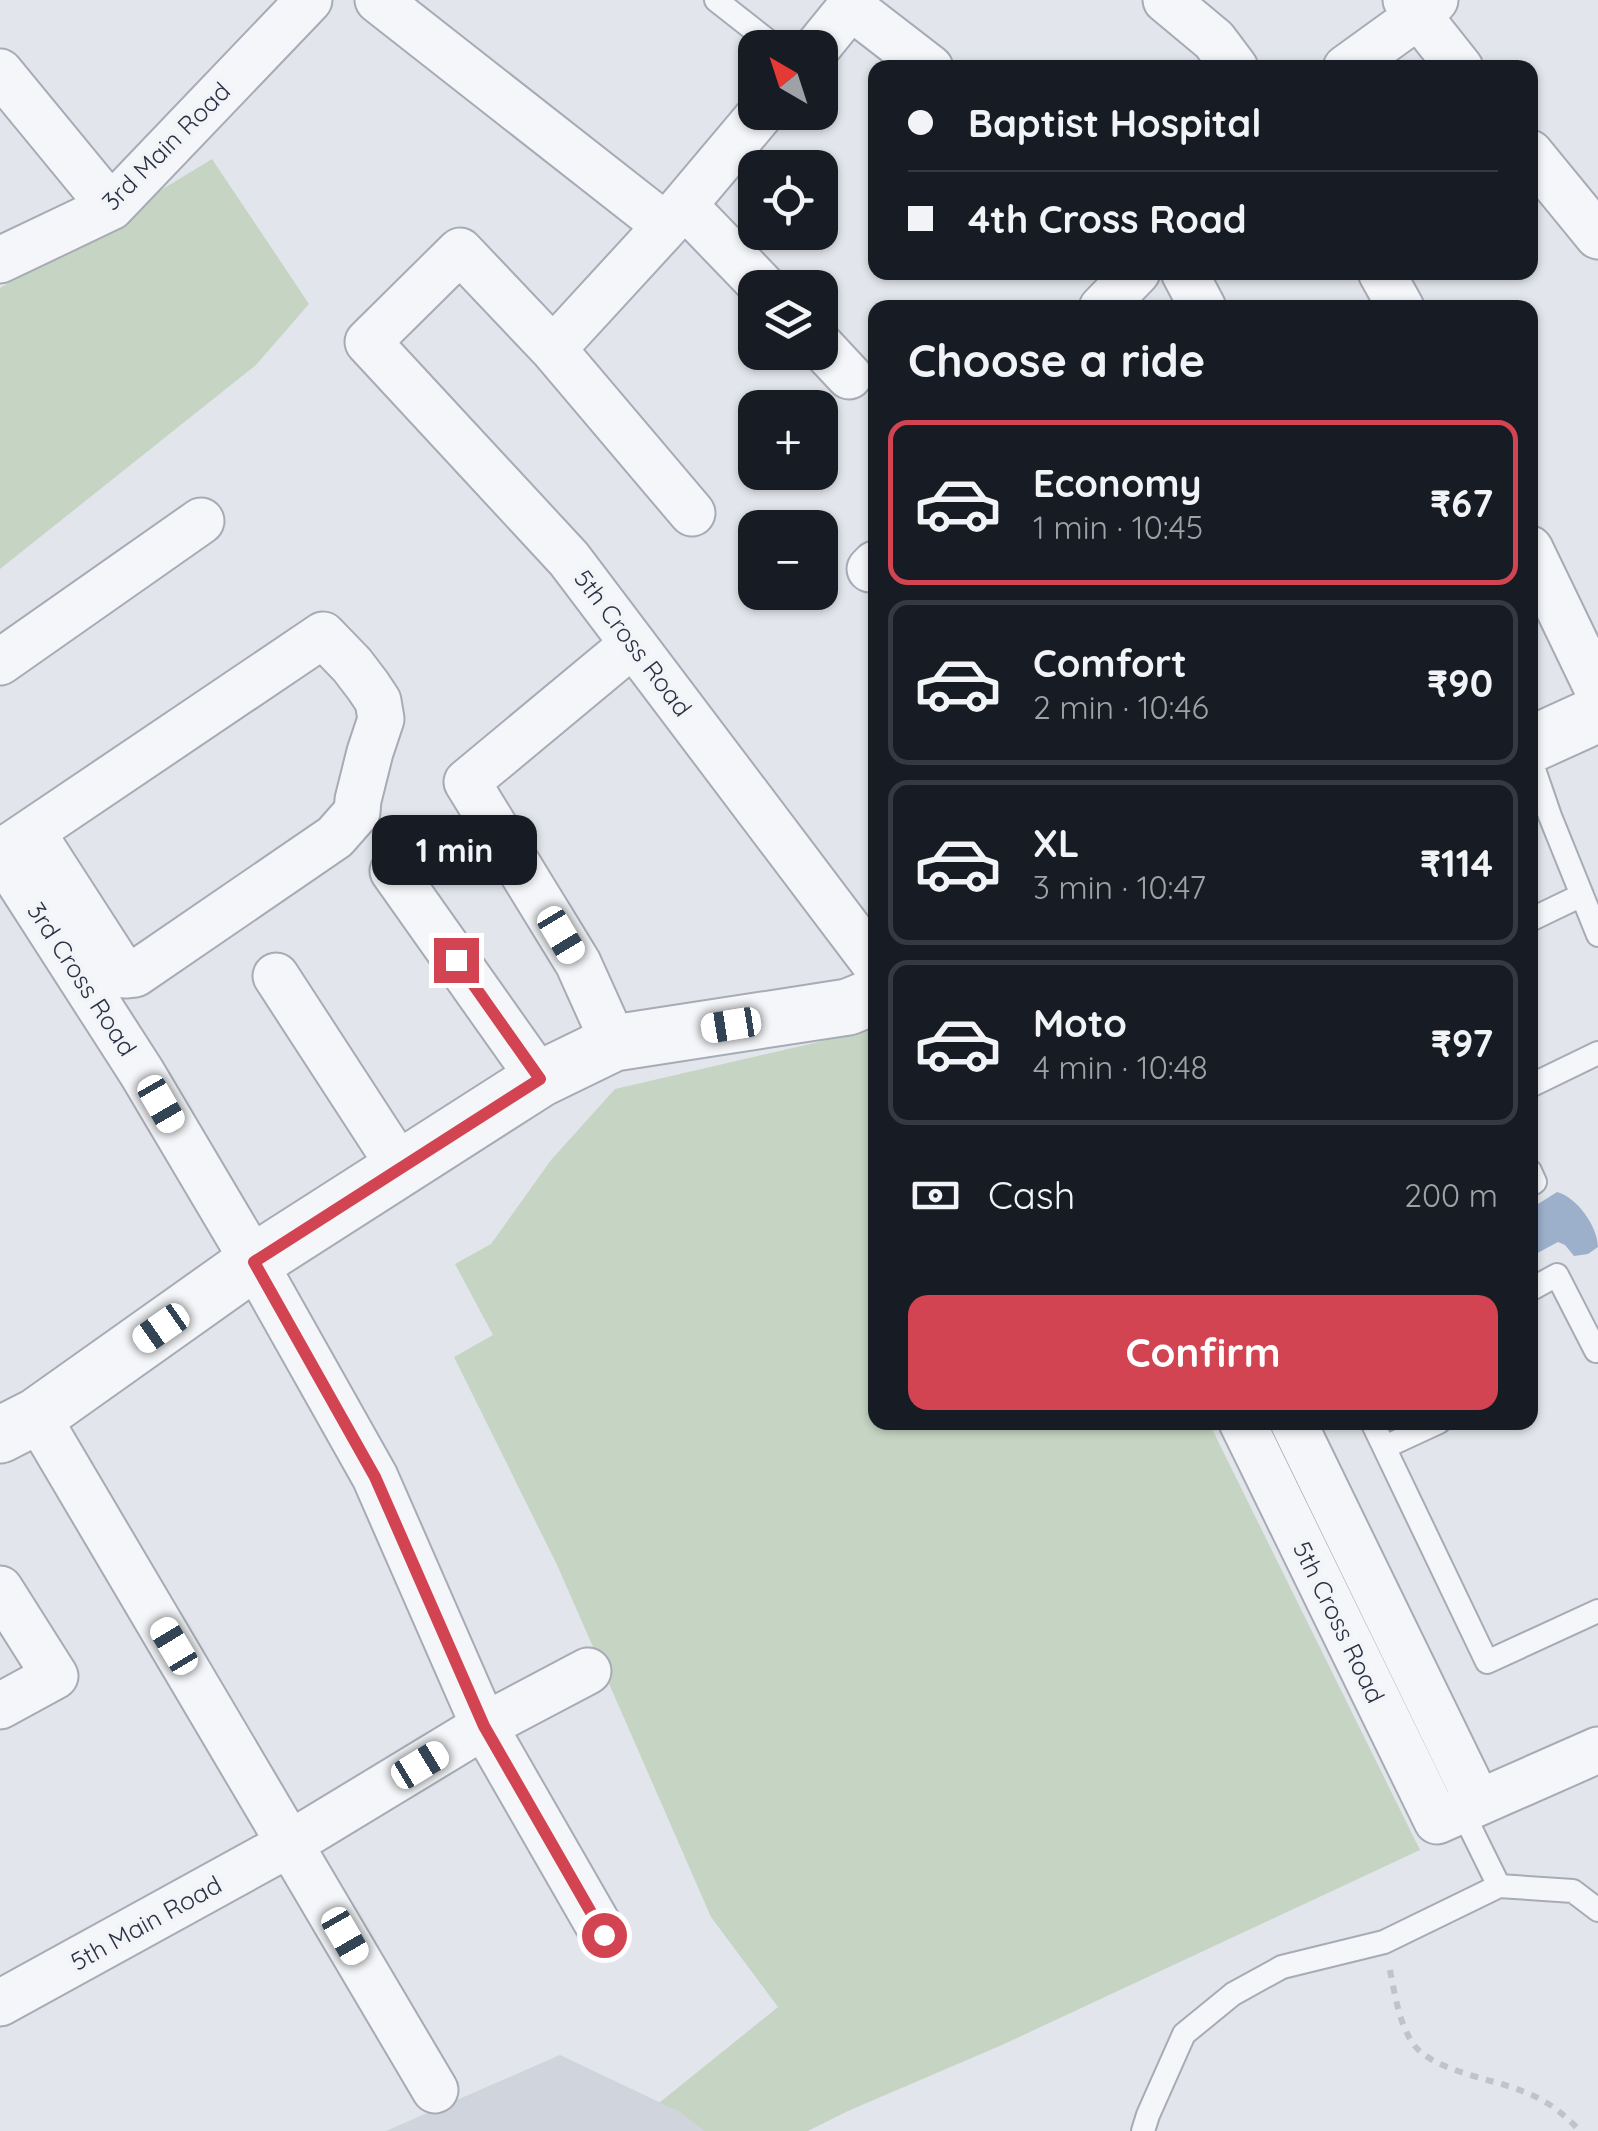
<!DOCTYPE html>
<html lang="en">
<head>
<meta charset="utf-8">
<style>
	body { margin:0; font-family:Quicksand,sans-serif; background:#20242c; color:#f1f3f6; height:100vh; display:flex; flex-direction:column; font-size:38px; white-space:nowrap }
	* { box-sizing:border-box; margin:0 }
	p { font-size:32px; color:#9ea1a6 }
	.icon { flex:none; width:55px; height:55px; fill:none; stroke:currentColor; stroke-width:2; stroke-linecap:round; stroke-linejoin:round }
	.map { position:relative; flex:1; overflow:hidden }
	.side { position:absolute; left:868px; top:300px; width:670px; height:1130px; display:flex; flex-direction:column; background:#171b24; border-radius:20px; box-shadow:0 2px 8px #0004 }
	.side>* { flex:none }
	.top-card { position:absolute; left:868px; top:60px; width:670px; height:220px; border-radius:20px; box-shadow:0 2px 8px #0004; display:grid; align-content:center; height:220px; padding:0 40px; background:#171b24 }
	.needle { width:65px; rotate:321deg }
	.fabs { position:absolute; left:738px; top:30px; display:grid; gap:20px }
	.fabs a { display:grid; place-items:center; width:100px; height:100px; border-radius:20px; background:#171b24; box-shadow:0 2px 8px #0004; font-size:50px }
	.end { position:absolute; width:45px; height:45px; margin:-22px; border:12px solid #d24451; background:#fff; box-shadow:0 0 0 5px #fff }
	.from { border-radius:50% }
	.bubble { position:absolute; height:70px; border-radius:20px; background:#171b24; box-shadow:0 2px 8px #0004; font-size:32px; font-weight:800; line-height:70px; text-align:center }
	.car { position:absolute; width:30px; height:60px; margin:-30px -15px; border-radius:12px; box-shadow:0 0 8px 2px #0007; background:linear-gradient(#fff 24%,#345 0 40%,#fff 0 76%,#345 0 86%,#fff 0) }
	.top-card b { display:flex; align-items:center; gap:35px; height:95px; font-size:38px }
	.top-card b+b { border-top:2px solid #363941 }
	.top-card i { width:25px; height:25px; background:#f1f3f6 }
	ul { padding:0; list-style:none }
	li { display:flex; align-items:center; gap:30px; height:165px; margin:0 20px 15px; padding:0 20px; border:5px solid #363941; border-radius:20px }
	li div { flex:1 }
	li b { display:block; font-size:38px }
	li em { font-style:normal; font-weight:800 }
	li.active { border-color:#d24451 }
	li>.icon { width:90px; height:90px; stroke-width:1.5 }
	h2 { padding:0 40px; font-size:45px; line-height:120px }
	.pay { display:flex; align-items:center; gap:25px; height:110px; padding:0 40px; font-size:38px }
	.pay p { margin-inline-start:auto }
	.cta { display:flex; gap:20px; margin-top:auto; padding:20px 40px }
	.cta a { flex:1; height:115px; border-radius:20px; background:#d24451; color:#fff; font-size:40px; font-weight:800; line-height:115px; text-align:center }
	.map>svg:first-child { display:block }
	.built { fill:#d0d4dd }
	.green { fill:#c6d5c3 }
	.water { fill:#9cb0cb }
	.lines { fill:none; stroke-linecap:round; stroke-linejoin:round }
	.service-casing { stroke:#a7abb5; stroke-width:26 }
	.minor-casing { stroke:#a7abb5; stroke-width:49 }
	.tertiary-casing { stroke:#a7abb5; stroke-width:59 }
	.path { stroke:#c0c3ca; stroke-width:6; stroke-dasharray:8 8; stroke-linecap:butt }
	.service { stroke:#f5f6f9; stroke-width:22 }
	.minor { stroke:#f5f6f9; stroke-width:45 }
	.tertiary { stroke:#f5f6f9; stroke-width:55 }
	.route { stroke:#d24451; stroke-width:12 }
	.labels { text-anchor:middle; stroke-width:8; stroke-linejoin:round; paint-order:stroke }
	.street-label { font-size:25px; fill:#293143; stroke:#f2f4f8 }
</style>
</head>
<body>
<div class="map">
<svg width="1598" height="2131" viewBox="0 0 1598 2131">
	<rect width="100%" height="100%" fill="#e2e5eb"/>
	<path class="built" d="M560 2055 678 2111 704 2131H386Z"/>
	<path class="green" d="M212 159 309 304 256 365 0 569V288Z
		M875 1029V1422L1209 1423 1420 1850 1002 2045 848 2111 808 2131H704L678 2111 659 2103 778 2007 711 1917 558 1567 454 1357 493 1335 455 1264 491 1244 551 1160 615 1089Z"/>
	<path class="water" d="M1557 1192C1577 1197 1598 1227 1598 1247L1588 1254 1574 1256 1565 1245 1558 1242 1530 1257V1209Z"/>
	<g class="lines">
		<defs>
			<path id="service" d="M716 0 777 48
				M1530 758 1550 816 1598 935
				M1530 920 1582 895
				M1530 1086 1598 1053
				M1530 1171 1535 1182 1530 1185
				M1530 1290 1557 1275 1596 1351 1598 1350
				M1372 1422 1487 1662 1598 1611
				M1385 1447 1439 1422
				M1461 1809 1499 1886
				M1143 2131 1148 2115 1184 2034 1233 1994 1282 1967 1384 1942 1499 1886 1573 1891 1598 1910"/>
			<path id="minor" d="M378 0 666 226 762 112
				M1166 0 1214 40 1235 68
				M1406 0 1460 68
				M851 7 930 68
				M817 48 856 0
				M1346 68 1418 16 1435 0
				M0 72 111 207
				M1530 153 1598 236
				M684 205 764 288
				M0 260 111 207 309 0
				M1184 272 1203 308
				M1381 272 1401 308
				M1102 308 1137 272
				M820 345 849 376
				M553 349 666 226
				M692 513 553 349 460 251 368 342 569 559 875 964
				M1530 549 1598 690
				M870 569 875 564
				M0 662 201 521
				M0 852 142 1073 254 1262 375 1477 484 1726 604 1935
				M0 853 323 635 352 665 368 686 378 701 381 719 370 752 358 800 357 812 335 837 135 974 125 975 119 967 32 832
				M393 871 540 1079
				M276 976 400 1167
				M614 1043 578 963 467 782 633 644
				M37 1416 435 2090
				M1242 1422 1437 1821 1598 1750
				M1293 1422 1478 1802
				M0 1589 55 1676 0 1706
				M0 2003 291 1843 484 1726 588 1671"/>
			<path id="tertiary" d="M1530 745 1598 714
				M0 1435 37 1416 254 1262 540 1079 614 1043 848 1007 875 996"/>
		</defs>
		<use href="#service" class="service-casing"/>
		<use href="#minor" class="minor-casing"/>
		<use href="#tertiary" class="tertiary-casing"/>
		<path class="path" d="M1390 1970C1395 1995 1399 2024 1414 2045 1434 2071 1493 2079 1522 2091 1545 2099 1563 2113 1580 2131"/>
		<use href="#service" class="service"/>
		<use href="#minor" class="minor"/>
		<use href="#tertiary" class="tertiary"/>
	</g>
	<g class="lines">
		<path class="route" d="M456 960 540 1079 254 1262 375 1477 484 1726 604 1935"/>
	</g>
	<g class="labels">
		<g class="street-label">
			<text transform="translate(166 146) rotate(-45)" y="9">3rd Main Road</text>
			<text transform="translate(633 643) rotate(53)" y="9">5th Cross Road</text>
			<text transform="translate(82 979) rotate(57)" y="9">3rd Cross Road</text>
			<text transform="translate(1339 1622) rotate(64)" y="9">5th Cross Road</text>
			<text transform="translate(146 1923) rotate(-29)" y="9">5th Main Road</text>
		</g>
	</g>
</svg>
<div class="fabs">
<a><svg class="needle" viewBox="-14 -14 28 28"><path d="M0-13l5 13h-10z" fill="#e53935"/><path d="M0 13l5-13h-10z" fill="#9ea1a6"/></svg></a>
<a><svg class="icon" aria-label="locate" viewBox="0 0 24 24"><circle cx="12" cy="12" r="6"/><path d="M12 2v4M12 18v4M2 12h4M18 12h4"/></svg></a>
<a><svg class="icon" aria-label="layers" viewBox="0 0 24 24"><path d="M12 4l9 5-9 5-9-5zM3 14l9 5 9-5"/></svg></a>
<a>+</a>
<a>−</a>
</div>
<i class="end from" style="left:604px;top:1935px"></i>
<i class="end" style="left:456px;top:960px"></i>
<div class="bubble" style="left:372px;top:815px;width:165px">1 min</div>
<i class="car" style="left:561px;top:935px;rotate:149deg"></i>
<i class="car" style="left:731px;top:1025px;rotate:261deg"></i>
<i class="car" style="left:161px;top:1104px;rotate:150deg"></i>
<i class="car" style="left:161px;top:1328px;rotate:235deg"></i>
<i class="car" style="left:174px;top:1646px;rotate:329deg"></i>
<i class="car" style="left:420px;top:1765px;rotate:59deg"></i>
<i class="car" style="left:345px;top:1936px;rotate:150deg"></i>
<div class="top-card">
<b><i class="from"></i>Baptist Hospital</b>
<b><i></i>4th Cross Road</b>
</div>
<section class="side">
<h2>Choose a ride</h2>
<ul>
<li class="active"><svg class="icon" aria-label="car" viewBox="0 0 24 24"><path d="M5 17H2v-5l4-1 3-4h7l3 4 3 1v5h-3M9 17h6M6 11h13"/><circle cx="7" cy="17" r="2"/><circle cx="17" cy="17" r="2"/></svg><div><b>Economy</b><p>1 min · 10:45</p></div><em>₹67</em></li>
<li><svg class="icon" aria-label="car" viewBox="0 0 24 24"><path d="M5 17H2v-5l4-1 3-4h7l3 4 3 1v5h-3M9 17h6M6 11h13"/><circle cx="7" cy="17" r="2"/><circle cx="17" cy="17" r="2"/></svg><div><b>Comfort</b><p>2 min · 10:46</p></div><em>₹90</em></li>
<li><svg class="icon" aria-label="car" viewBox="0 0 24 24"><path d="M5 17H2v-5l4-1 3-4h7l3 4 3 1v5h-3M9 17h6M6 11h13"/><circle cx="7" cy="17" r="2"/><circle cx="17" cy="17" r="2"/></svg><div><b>XL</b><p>3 min · 10:47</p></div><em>₹114</em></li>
<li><svg class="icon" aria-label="car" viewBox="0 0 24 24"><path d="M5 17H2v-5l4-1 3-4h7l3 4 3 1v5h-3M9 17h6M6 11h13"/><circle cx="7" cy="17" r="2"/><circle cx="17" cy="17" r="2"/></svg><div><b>Moto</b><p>4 min · 10:48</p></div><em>₹97</em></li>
</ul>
<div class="pay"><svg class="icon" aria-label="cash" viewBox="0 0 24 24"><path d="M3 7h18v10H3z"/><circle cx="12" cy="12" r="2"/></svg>Cash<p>200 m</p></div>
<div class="cta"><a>Confirm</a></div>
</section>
</div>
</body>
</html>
